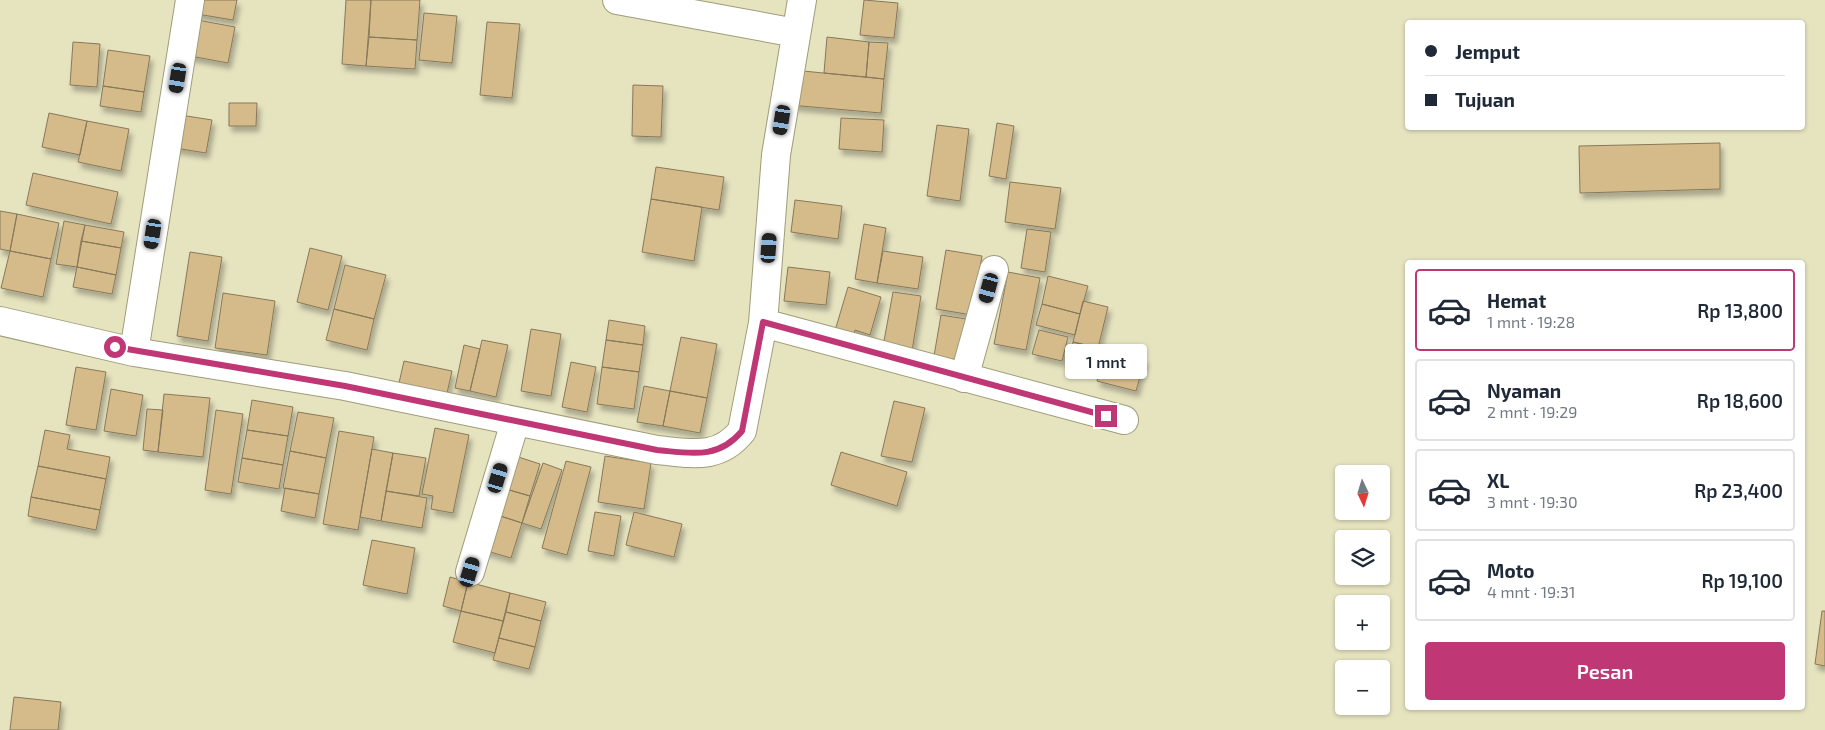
<!DOCTYPE html>
<html lang="id">
<head>
<meta charset="utf-8">
<style>
	body { margin:0; font-family:"Exo 2",sans-serif; background:#f2f2f3; color:#1f2937; height:100vh; display:flex; flex-direction:column; font-size:19px; white-space:nowrap }
	* { box-sizing:border-box; margin:0 }
	p { font-size:16px; color:#747a83 }
	.icon { flex:none; width:28px; height:28px; fill:none; stroke:currentColor; stroke-width:2; stroke-linecap:round; stroke-linejoin:round }
	.map { position:relative; flex:1; overflow:hidden }
	.sheet { position:absolute; left:1405px; top:260px; width:400px; height:450px; display:flex; flex-direction:column; background:#fff; border-radius:5px; box-shadow:0 1px 4px #0004 }
	.sheet>* { flex:none }
	.guide { position:absolute; left:1405px; top:20px; width:400px; height:110px; border-radius:5px; box-shadow:0 1px 4px #0004; display:grid; align-content:center; height:110px; padding:0 20px; background:#fff }
	.needle { width:32px; rotate:176deg }
	.buttons { position:absolute; left:1335px; top:465px; display:grid; gap:10px }
	.buttons a { display:grid; place-items:center; width:55px; height:55px; border-radius:5px; background:#fff; box-shadow:0 1px 4px #0004; font-size:25px }
	.end { position:absolute; width:22px; height:22px; margin:-11px; border:6px solid #bf3775; background:#fff; box-shadow:0 0 0 2px #fff }
	.from { border-radius:50% }
	.bubble { position:absolute; height:35px; border-radius:5px; background:#fff; box-shadow:0 1px 4px #0004; font-size:16px; font-weight:600; line-height:35px; text-align:center }
	.car { position:absolute; width:15px; height:30px; margin:-15px -8px; border-radius:6px; box-shadow:0 0 4px 1px #0007; background:linear-gradient(#222 24%,#8ab4d8 0 40%,#222 0 76%,#8ab4d8 0 86%,#222 0) }
	.guide b { display:flex; align-items:center; gap:18px; height:48px; font-size:19px }
	.guide b+b { border-top:1px solid #e0e1e3 }
	.guide i { width:12px; height:12px; background:#1f2937 }
	ul { padding:9px 0 0; list-style:none }
	li { display:flex; align-items:center; gap:15px; height:82px; margin:0 10px 8px; padding:0 10px; border:2px solid #e0e1e3; border-radius:5px }
	li div { flex:1 }
	li b { display:block; font-size:19px }
	li em { font-style:normal; font-weight:600 }
	li.selected { border-color:#bf3775 }
	li>.icon { width:45px; height:45px; stroke-width:1.5 }
	.button { display:flex; gap:10px; margin-top:auto; padding:10px 20px }
	.button a { flex:1; height:58px; border-radius:5px; background:#bf3775; color:#fff; font-size:20px; font-weight:600; line-height:58px; text-align:center }
	.map>svg:first-child { display:block }
	.building { fill:#d6bb8a; stroke:#88785a; filter:url(#shadow) }
	.lines { fill:none; stroke-linecap:round; stroke-linejoin:round }
	.minor-casing { stroke:#9f9c7a; stroke-width:30 }
	.minor { stroke:#fff; stroke-width:28 }
	.route { stroke:#bf3775; stroke-width:6 }
</style>
</head>
<body>
<div class="map">
<svg width="1825" height="730" viewBox="0 0 1825 730">
	<defs>
		<filter id="shadow"><feDropShadow dx="3" dy="5.5" stdDeviation="2.5" flood-color="#0004"/></filter>
	</defs>
	<rect width="100%" height="100%" fill="#e6e3bf"/>
	<path class="building" d="M193 0H237L233 20 191 13Z
		M346 0H371L366 66 342 64Z
		M371 0H420L417 40 369 37Z
		M864 0 898 3 894 38 860 35Z
		M424 13 457 16 452 63 419 60Z
		M192 19 235 27 228 63 185 55Z
		M487 22 520 24 512 98 480 95Z
		M369 37 417 40 415 69 366 66Z
		M827 37 869 42 866 77 824 73Z
		M73 42 100 44 97 87 70 85Z
		M869 42 888 43 884 79 866 77Z
		M108 50 150 56 144 92 103 86Z
		M793 70 884 79 881 113 790 105Z
		M633 85 663 86 661 137 632 136Z
		M103 86 144 92 141 112 100 106Z
		M229 103H257L256 126H229Z
		M49 113 87 121 80 155 42 147Z
		M174 114 212 120 206 153 169 147Z
		M841 118 884 120 882 152 839 149Z
		M87 121 129 129 121 171 78 162Z
		M997 123 1014 126 1006 179 989 176Z
		M937 125 969 129 960 201 927 196Z
		M1720 143V189L1580 193 1579 146Z
		M656 167 724 177 719 210 651 199Z
		M33 173 118 192 111 224 26 205Z
		M1010 182 1061 188 1055 229 1005 222Z
		M651 199 702 207 694 261 642 252Z
		M795 200 842 206 838 239 791 232Z
		M0 211 17 214 10 251 0 249Z
		M17 214 59 223 51 259 10 251Z
		M64 221 85 225 77 267 56 264Z
		M864 224 886 228 877 283 855 279Z
		M85 225 124 232 121 248 81 241Z
		M1027 229 1051 232 1045 272 1021 268Z
		M81 241 121 248 116 275 77 267Z
		M310 248 342 256 328 310 297 302Z
		M946 250 982 256 972 315 936 309Z
		M10 251 51 259 43 297 1 288Z
		M883 251 923 257 918 289 877 283Z
		M190 252 222 257 208 341 177 336Z
		M345 265 386 275 374 319 334 309Z
		M77 267 116 275 112 294 73 287Z
		M788 267 830 272 826 305 784 301Z
		M1008 272 1040 278 1026 350 994 344Z
		M1048 276 1088 286 1080 314 1042 304Z
		M848 287 881 297 870 335 855 330 852 340 834 334Z
		M893 292 921 296 911 357 882 352Z
		M223 293 275 301 267 355 215 348Z
		M1083 301 1108 307 1098 348 1073 342Z
		M1042 304 1080 314 1075 335 1036 325Z
		M334 309 374 319 367 350 326 340Z
		M941 315 972 320 964 361 934 356Z
		M609 320 645 326 643 345 606 340Z
		M531 329 561 334 551 396 521 391Z
		M1039 330 1068 337 1062 361 1032 354Z
		M681 337 717 344 707 398 670 391Z
		M482 340 508 345 496 397 470 391Z
		M606 340 643 345 639 372 602 367Z
		M1073 342 1098 348 1092 370 1068 364Z
		M464 345 480 349 470 391 455 388Z
		M1105 349 1145 359 1136 391 1097 381Z
		M404 361 452 371 447 393 399 383Z
		M571 362 596 367 587 412 562 407Z
		M76 367 106 372 96 430 66 425Z
		M602 367 639 372 634 409 597 404Z
		M644 386 670 391 663 426 637 422Z
		M111 389 143 395 136 436 104 431Z
		M670 391 707 398 700 433 663 426Z
		M164 394 210 398 203 457 158 452Z
		M252 400 293 407 288 436 247 430Z
		M894 401 925 408 912 462 881 456Z
		M147 409 163 410 158 452 143 450Z
		M216 410 243 414 231 494 205 490Z
		M298 412 334 418 326 458 290 451Z
		M435 428 469 435 453 513 431 509 433 496 422 494Z
		M45 430 70 435 67 449 110 457 106 479 38 466Z
		M247 430 288 436 283 465 242 458Z
		M339 431 374 437 358 530 323 524Z
		M372 449 393 453 381 521 360 517Z
		M290 451 326 458 319 494 283 488Z
		M841 452 907 472 897 506 831 485Z
		M393 453 426 458 419 496 386 491Z
		M509 454 540 464 530 496 499 487Z
		M605 456 651 463 644 509 598 502Z
		M242 458 283 465 279 489 238 482Z
		M566 461 591 467 567 555 542 548Z
		M543 463 562 470 541 529 522 523Z
		M38 466 106 479 100 510 31 497Z
		M499 487 530 496 522 523 491 513Z
		M285 488 319 494 315 518 281 511Z
		M386 491 427 498 422 528 381 521Z
		M31 497 100 510 96 530 28 516Z
		M595 512 621 516 614 556 588 551Z
		M634 512 682 524 674 557 626 545Z
		M491 513 522 523 511 558 480 549Z
		M372 540 415 548 407 594 363 585Z
		M450 577 468 582 461 611 443 606Z
		M468 582 510 593 503 621 461 611Z
		M510 593 546 602 541 621 506 612Z
		M461 611 503 621 495 653 453 642Z
		M1822 611H1825V666L1815 664Z
		M506 612 541 621 535 647 499 638Z
		M499 638 535 647 529 669 493 660Z
		M14 697 61 702 58 730H10Z"/>
	<g class="lines">
		<defs>
			<path id="minor" d="M617 0 796 33
				M0 321 134 352 345 386 657 450C690 453 718 461 742 431L763 323 776 155 802 0
				M763 323 1124 420
				M134 352 190 0
				M964 378 994 270
				M470 572 515 422"/>
		</defs>
		<use href="#minor" class="minor-casing"/>
		<use href="#minor" class="minor"/>
	</g>
	<g class="lines">
		<path class="route" d="M115 347 345 386 657 450C690 453 718 460 742 431L763 322 1106 416"/>
	</g>
</svg>
<div class="buttons">
<a><svg class="needle" viewBox="-14 -14 28 28"><path d="M0-13l5 13h-10z" fill="#e53935"/><path d="M0 13l5-13h-10z" fill="#747a83"/></svg></a>
<a><svg class="icon" aria-label="layers" viewBox="0 0 24 24"><path d="M12 4l9 5-9 5-9-5zM3 14l9 5 9-5"/></svg></a>
<a>+</a>
<a>−</a>
</div>
<i class="end from" style="left:115px;top:347px"></i>
<i class="end" style="left:1106px;top:416px"></i>
<div class="bubble" style="left:1065px;top:344px;width:82px">1 mnt</div>
<i class="car" style="left:178px;top:78px;rotate:189deg"></i>
<i class="car" style="left:782px;top:120px;rotate:189deg"></i>
<i class="car" style="left:153px;top:234px;rotate:189deg"></i>
<i class="car" style="left:769px;top:248px;rotate:4deg"></i>
<i class="car" style="left:989px;top:288px;rotate:195deg"></i>
<i class="car" style="left:498px;top:478px;rotate:17deg"></i>
<i class="car" style="left:470px;top:572px;rotate:17deg"></i>
<div class="guide">
<b><i class="from"></i>Jemput</b>
<b><i></i>Tujuan</b>
</div>
<section class="sheet">
<ul>
<li class="selected"><svg class="icon" aria-label="car" viewBox="0 0 24 24"><path d="M5 17H2v-5l4-1 3-4h7l3 4 3 1v5h-3M9 17h6M6 11h13"/><circle cx="7" cy="17" r="2"/><circle cx="17" cy="17" r="2"/></svg><div><b>Hemat</b><p>1 mnt · 19:28</p></div><em>Rp 13,800</em></li>
<li><svg class="icon" aria-label="car" viewBox="0 0 24 24"><path d="M5 17H2v-5l4-1 3-4h7l3 4 3 1v5h-3M9 17h6M6 11h13"/><circle cx="7" cy="17" r="2"/><circle cx="17" cy="17" r="2"/></svg><div><b>Nyaman</b><p>2 mnt · 19:29</p></div><em>Rp 18,600</em></li>
<li><svg class="icon" aria-label="car" viewBox="0 0 24 24"><path d="M5 17H2v-5l4-1 3-4h7l3 4 3 1v5h-3M9 17h6M6 11h13"/><circle cx="7" cy="17" r="2"/><circle cx="17" cy="17" r="2"/></svg><div><b>XL</b><p>3 mnt · 19:30</p></div><em>Rp 23,400</em></li>
<li><svg class="icon" aria-label="car" viewBox="0 0 24 24"><path d="M5 17H2v-5l4-1 3-4h7l3 4 3 1v5h-3M9 17h6M6 11h13"/><circle cx="7" cy="17" r="2"/><circle cx="17" cy="17" r="2"/></svg><div><b>Moto</b><p>4 mnt · 19:31</p></div><em>Rp 19,100</em></li>
</ul>
<div class="button"><a>Pesan</a></div>
</section>
</div>
</body>
</html>
